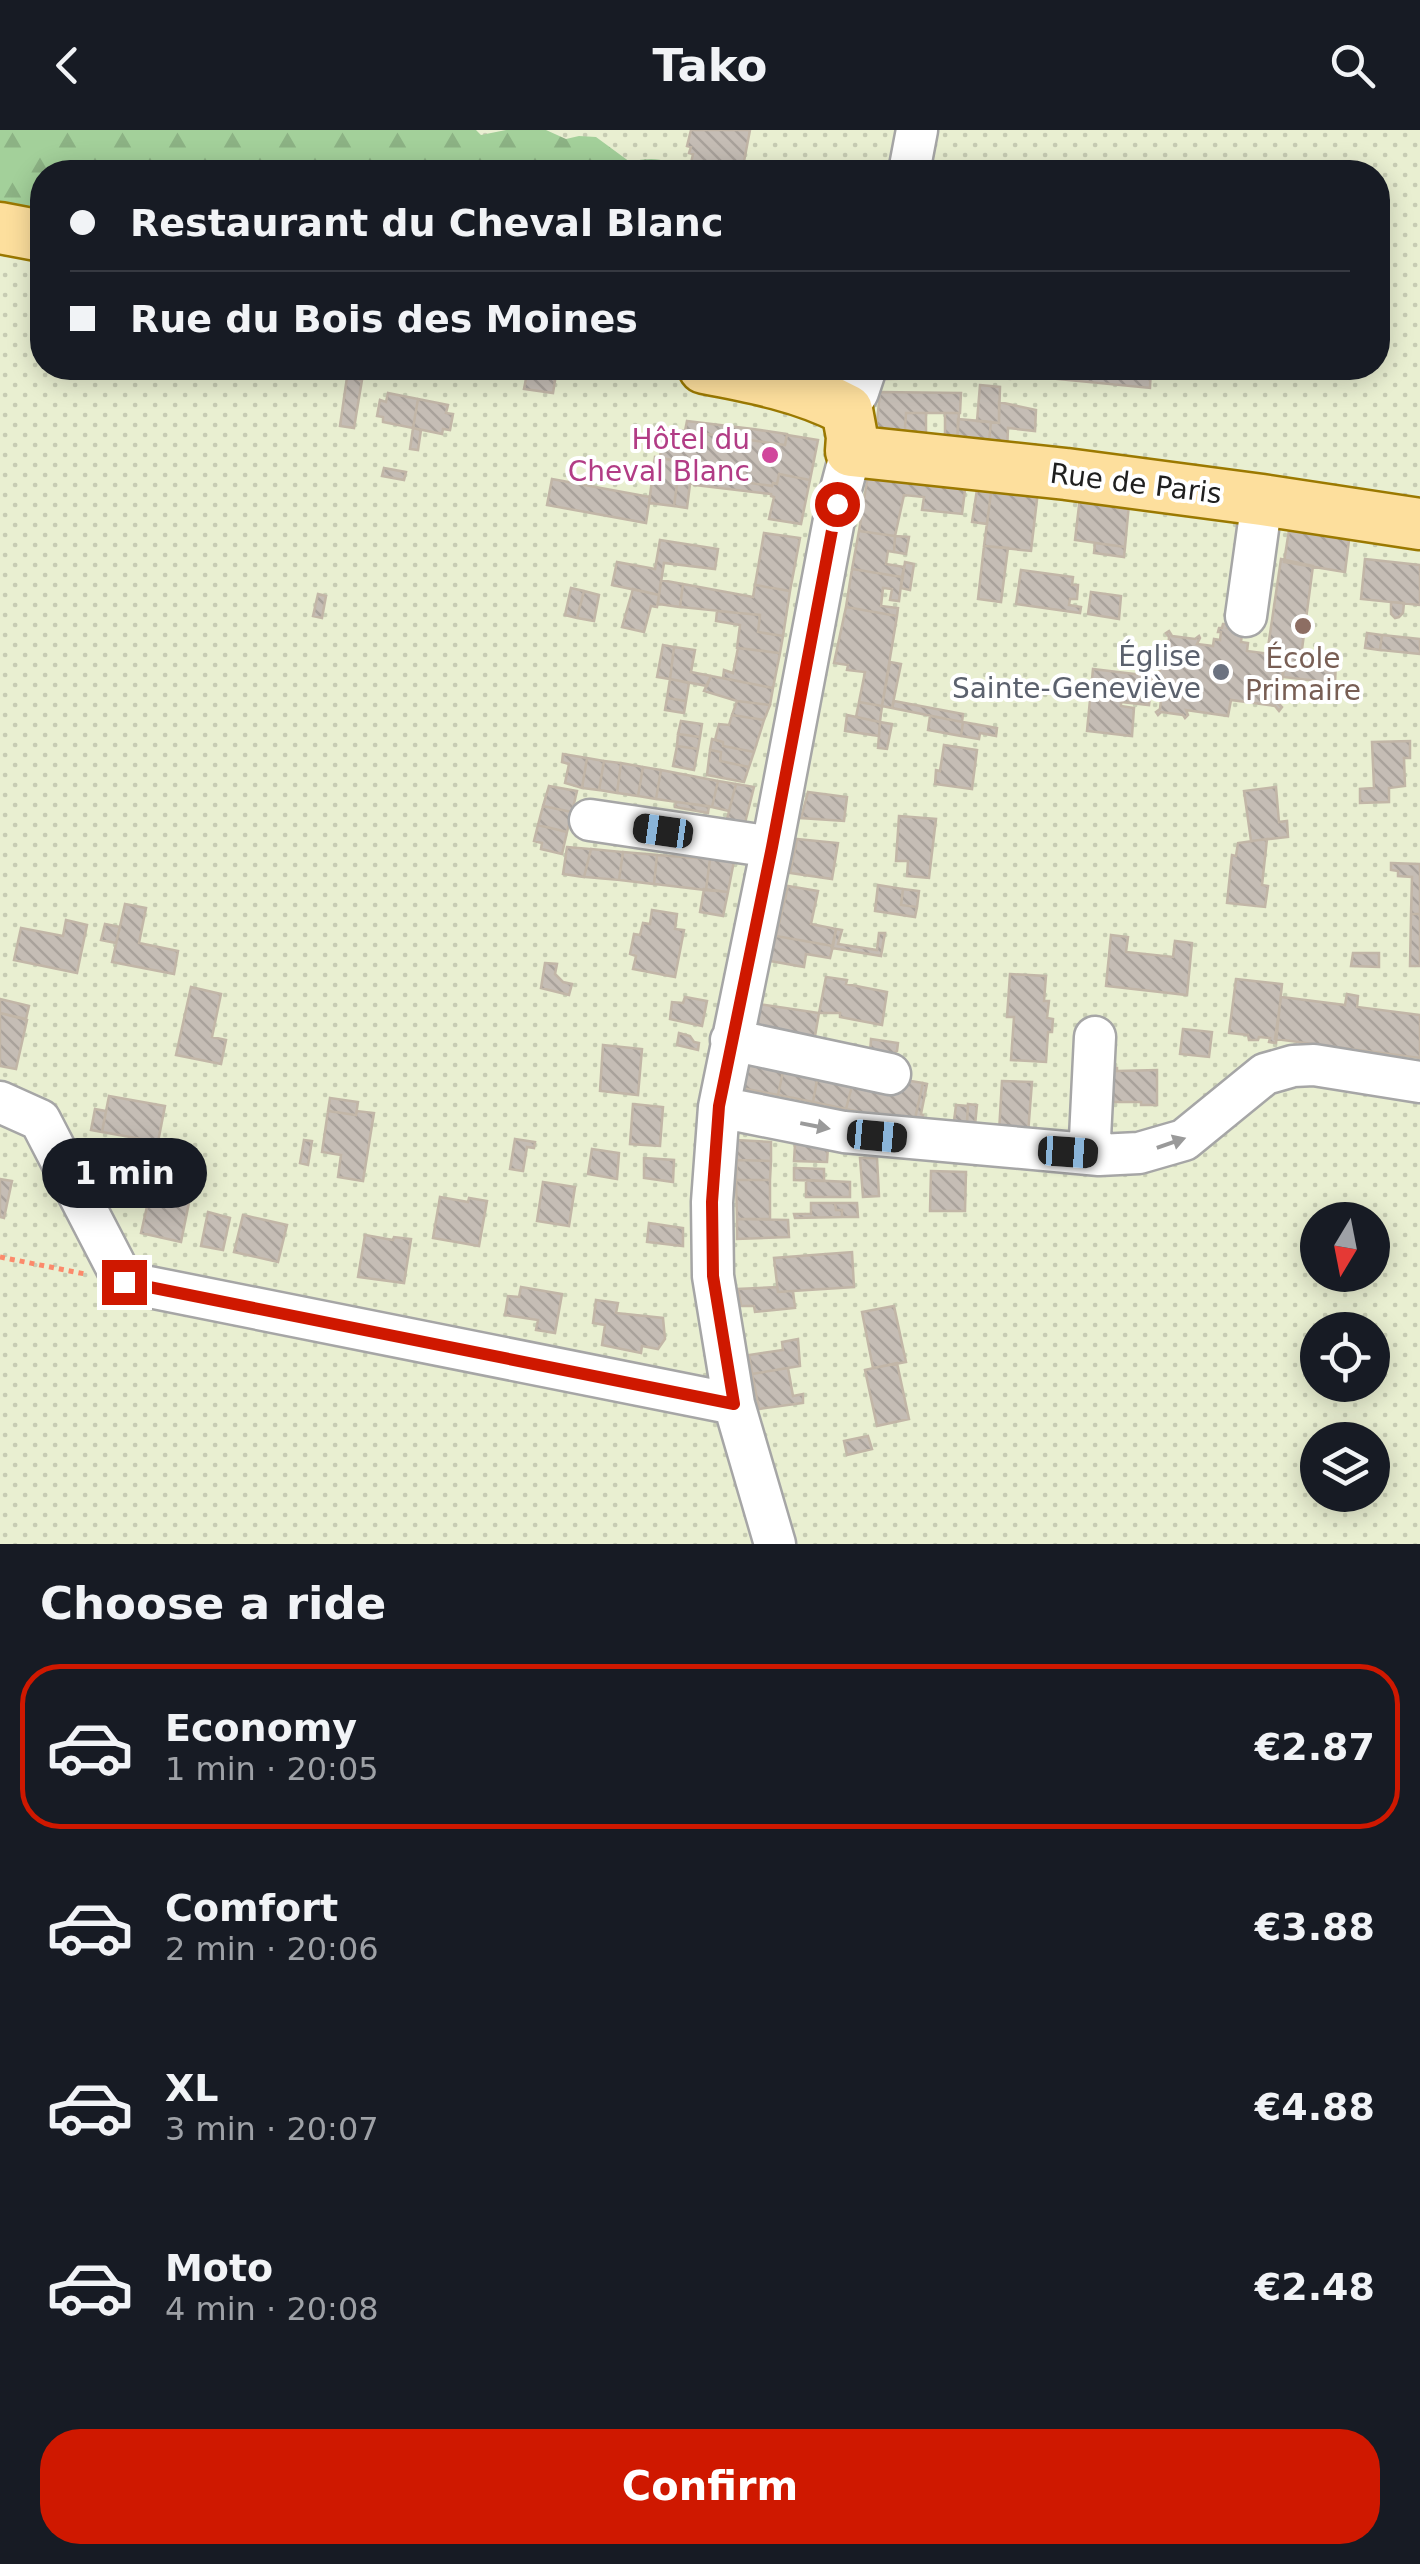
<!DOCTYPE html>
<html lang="en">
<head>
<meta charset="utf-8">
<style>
	body { margin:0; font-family:"DejaVu Sans",sans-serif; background:#20242c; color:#f1f3f6; height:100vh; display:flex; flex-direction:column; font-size:38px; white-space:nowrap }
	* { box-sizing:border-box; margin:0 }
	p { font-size:32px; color:#9ea1a6 }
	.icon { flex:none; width:55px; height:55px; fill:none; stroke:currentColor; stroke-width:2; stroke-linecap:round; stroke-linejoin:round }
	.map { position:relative; height:1414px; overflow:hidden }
	.sheet { display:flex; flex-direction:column; background:#171b24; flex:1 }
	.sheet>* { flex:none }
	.banner { position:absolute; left:30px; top:30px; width:1360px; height:220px; border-radius:40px; box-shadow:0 5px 25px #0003; display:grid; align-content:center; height:220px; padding:0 40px; background:#171b24 }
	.needle { width:65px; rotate:190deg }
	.controls { position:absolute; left:1300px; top:1072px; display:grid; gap:20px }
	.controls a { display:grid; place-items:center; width:90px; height:90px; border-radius:50%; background:#171b24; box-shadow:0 5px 25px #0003; font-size:50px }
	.end { position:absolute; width:45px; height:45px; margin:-22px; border:12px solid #cf1800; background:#fff; box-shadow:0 0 0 5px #fff }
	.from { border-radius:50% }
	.bubble { position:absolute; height:70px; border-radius:35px; background:#171b24; box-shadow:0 5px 25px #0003; font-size:32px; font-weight:700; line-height:70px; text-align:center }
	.car { position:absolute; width:30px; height:60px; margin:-30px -15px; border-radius:12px; box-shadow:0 0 8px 2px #0007; background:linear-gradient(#222 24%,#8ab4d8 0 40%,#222 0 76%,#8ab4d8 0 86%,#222 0) }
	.banner b { display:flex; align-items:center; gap:35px; height:95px; font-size:38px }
	.banner b+b { border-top:2px solid #363941 }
	.banner i { width:25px; height:25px; background:#f1f3f6 }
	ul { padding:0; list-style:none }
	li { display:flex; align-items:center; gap:30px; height:165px; margin:0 20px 15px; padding:0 20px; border:5px solid transparent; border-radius:40px }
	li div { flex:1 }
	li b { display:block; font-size:38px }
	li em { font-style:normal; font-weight:700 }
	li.on { border-color:#cf1800 }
	li>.icon { width:90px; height:90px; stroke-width:1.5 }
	h2 { padding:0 40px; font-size:45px; line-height:120px }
	.primary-button { display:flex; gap:20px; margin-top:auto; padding:20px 40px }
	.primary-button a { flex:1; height:115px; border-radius:40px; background:#cf1800; color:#fff; font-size:40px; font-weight:700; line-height:115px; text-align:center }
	header { display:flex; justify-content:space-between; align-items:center; height:130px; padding:0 40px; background:#171b24; font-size:45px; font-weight:700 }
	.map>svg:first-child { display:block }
	.farmland { fill:url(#farmland-dots); fill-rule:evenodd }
	.forest { fill:url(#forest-firs) }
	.building { fill:url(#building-back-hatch); stroke:#c2b6a7; stroke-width:2.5 }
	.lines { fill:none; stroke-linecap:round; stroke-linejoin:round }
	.minor-casing { stroke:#a6a6a6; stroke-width:45 }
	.major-casing { stroke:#9b7900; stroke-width:55 }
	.path { stroke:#fc8a6b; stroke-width:5; stroke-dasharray:5 5; stroke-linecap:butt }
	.minor { stroke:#fff; stroke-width:40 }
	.major { stroke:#fddf9d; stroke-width:50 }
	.oneway { fill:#9a9a9a }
	.route { stroke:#cf1800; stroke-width:12 }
	.hotel-dot { fill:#d1479c; stroke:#fff; stroke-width:4 }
	.education-dot { fill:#8d6e63; stroke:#fff; stroke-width:4 }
	.worship-dot { fill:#6b7280; stroke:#fff; stroke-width:4 }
	.labels { text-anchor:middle; stroke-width:8; stroke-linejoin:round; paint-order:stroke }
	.hotel-label { font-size:28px; fill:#b23c85; stroke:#fff; text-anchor:end }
	.street-label { font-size:28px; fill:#1f1f1f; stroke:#fff }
	.worship-label { font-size:28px; fill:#5b616d; stroke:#fff; text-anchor:end }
	.education-label { font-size:28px; fill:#785e54; stroke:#fff }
</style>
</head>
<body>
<header><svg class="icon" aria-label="back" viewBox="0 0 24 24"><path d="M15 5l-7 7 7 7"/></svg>Tako<svg class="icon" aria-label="search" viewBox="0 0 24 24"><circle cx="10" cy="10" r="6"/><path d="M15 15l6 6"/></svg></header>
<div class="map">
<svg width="1420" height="1414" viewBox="0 0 1420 1414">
	<defs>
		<pattern id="farmland-dots" width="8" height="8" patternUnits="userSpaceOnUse" patternTransform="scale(2.5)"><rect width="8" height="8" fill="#e9efd1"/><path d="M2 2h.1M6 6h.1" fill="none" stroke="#c7ccb3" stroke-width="1.8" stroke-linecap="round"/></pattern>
		<pattern id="forest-firs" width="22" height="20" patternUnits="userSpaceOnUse" patternTransform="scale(2.5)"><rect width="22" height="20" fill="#a3d09a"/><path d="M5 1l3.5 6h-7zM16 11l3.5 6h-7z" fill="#8cb284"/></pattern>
		<pattern id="building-back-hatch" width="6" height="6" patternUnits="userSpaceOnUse" patternTransform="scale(2.5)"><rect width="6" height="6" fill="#c5bdb5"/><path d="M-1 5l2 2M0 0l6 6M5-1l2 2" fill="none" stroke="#a9a29b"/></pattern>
	</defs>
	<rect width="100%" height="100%" fill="#f0eee5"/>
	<path class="farmland" d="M0 0H1420V1414H0ZM42 42H1378V238H42ZM1318 1090H1372V1145H1318ZM1318 1200H1372V1255H1318ZM1318 1310H1372V1365H1318Z"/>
	<path class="forest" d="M0 0H476L481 5 506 0H546L566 9 579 6 596 7 630 32C650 27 668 27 682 42H42V90L0 82Z"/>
	<path class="building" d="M691 0H750L742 42H689L693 24 689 23 691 17 687 16Z
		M528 238H557L553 263 524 259Z
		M890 238H941V248L887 249Z
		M941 238H962L961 248H941Z
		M962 238H984V247L961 248Z
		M984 238H1011L1010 249 984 247Z
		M1037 238H1151L1150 258 1036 247Z
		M347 247 362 250 354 298 340 296Z
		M980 255 1000 257 999 293 977 291Z
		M880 262 961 263 960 283H906L904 313 875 311Z
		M388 263 418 269 413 298 383 292V287L377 286 380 270 386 272Z
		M418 269 448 275 446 283 453 284 450 300 443 299 442 304 413 298Z
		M999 272 1036 280 1035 301 1008 298 1007 324 988 322 991 292 999 293Z
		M906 283H926V314L904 313Z
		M945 283H959L957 317 945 316Z
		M958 289 991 292 988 322 957 317Z
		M687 291 753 299 787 304 785 315 685 301Z
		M413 298 421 300 418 320 410 319Z
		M663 298 785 315 787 305 818 310 810 350 779 344 777 354 773 353 772 356 736 351V348L727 347 728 338 660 328Z
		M655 327 680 332 674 376 649 373Z
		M680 332 697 334 694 353 690 354 687 378 674 376Z
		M697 334 728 338 727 347 736 348V351L772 356 773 353 777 354 779 344 810 350 801 394 769 389 774 367 771 366V364L694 355Z
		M384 338 406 342 404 350 382 346Z
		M868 345 966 352 962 384 922 380 924 367 904 365 895 406 859 401Z
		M552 349 650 367 646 393 547 375Z
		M978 353 992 355 987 394 972 392Z
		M992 355 1038 361 1031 421 984 416Z
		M1080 367 1129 374 1125 417 1075 410Z
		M1290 394 1350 402 1345 442 1284 432Z
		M859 401 895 406 894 422 888 421 886 434 904 437 902 447 852 439Z
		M764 403 800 408 790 461 755 455Z
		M895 406 909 407 906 424 894 422Z
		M660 410 718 419 715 439 664 433 659 465 612 455 617 432 655 439Z
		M1095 413 1125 417 1124 427 1094 423Z
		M984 416 1008 418 1001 472 978 469Z
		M1281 429 1313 436 1301 527 1336 532 1335 553 1283 547 1285 526 1267 524Z
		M1365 429 1420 435V475L1361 469Z
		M905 432 914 434 910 460 901 458Z
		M852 439 902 447 899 471 890 470 892 459 883 458 881 476 898 478 897 486 846 477Z
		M1021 440 1073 447 1072 455H1078L1077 469H1070L1069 475 1081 477 1080 483 1016 474Z
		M661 450 683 454 680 477 658 474Z
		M683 454 753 467 755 455 790 461 783 506 758 502 760 485 680 477Z
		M571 458 584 461 577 488 565 485Z
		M633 459 659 465 657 477 651 476 644 502 622 497Z
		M584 461 599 465 594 491 577 488Z
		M1091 462 1121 466 1119 489 1088 484Z
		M318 464 326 466 322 488 313 486Z
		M1391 472 1404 473 1403 483 1399 487 1395 488 1391 484Z
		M846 477 897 486 882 576 859 572 865 542 847 540 848 535 834 533Z
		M717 481 760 485 758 502 783 506 780 523 737 518 740 495 716 491Z
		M1223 494H1227V498L1238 500 1242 504 1241 512 1248 513 1247 521 1285 526 1281 558H1285L1284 563 1281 562 1279 574 1282 577 1279 581 1275 576 1231 570 1228 586 1186 580 1188 585 1185 588 1183 585 1161 582 1158 585 1156 582 1160 579 1162 560 1159 559V555L1163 556 1164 548 1159 547 1160 537H1165L1166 531 1161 530 1162 523H1168L1169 507 1166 503 1169 501 1172 506 1195 509 1199 506 1200 508 1197 514 1213 516 1214 509 1220 510 1221 502H1218L1219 498H1222Z
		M1367 503 1382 505 1380 520 1365 518Z
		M1382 505 1420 509V524L1380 520Z
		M663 515 674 517 670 549 657 547Z
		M674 517 695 520 691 542 711 546 707 556 670 549Z
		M738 518 780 523 773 558 723 548 724 540 733 543Z
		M890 532 901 534 892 578 882 576Z
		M1093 539 1152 546 1149 575 1121 572V576L1134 578 1132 606 1087 601Z
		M711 546 773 558 770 575 737 571 704 561Z
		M670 549 689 553 686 571 667 568Z
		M667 568 686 571 684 583 665 580Z
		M737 571 770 575 764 590 732 585Z
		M894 571 963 584 962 592 892 578Z
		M859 572 882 576 880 592 856 587Z
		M732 585 764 590 754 622 723 616V612L715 610 719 594 729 595Z
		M847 585 880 592 879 606 845 601Z
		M930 586 963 592 961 606 928 600Z
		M681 591 702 594 700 607 678 604Z
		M880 592 892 594 887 619 878 618Z
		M963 592 997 598 996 606 980 603 979 609 961 606Z
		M678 604 700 607 698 619 677 616Z
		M712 609 723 612V616L754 622 749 637 720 631 721 622 710 620Z
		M1410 611V628H1404L1405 656 1389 658V672L1360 673V659L1374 658 1372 612Z
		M944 615 977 620 972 659 935 654 936 640 940 641Z
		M677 616 698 619 694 640 673 636Z
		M710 620 721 622 720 631 749 637 744 652 707 645Z
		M563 624 587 628 582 658 565 653 569 634 562 632Z
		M587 628 604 631 599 660 582 658Z
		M604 631 621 633 617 663 599 660Z
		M621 633 643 637 638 666 617 663Z
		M643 637 661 640 656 669 638 666Z
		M661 640 718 651 712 677 656 669Z
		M718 651 736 654 729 681 712 677Z
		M736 654 754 657 744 697 730 694 727 689Z
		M549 656 577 661 572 682 543 676Z
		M1276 657 1279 692 1287 691 1288 707 1251 711 1244 661Z
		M808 662 847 667 844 691 801 688Z
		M676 672 709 676 708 683 675 677Z
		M543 676 572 682 567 702 538 695Z
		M899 686 936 689 929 748 907 746 908 731H896Z
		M538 695 567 702 562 724 541 719 542 713 534 711Z
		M797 709 838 713 832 749 790 743Z
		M1267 709 1262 755 1268 756 1265 777 1227 773 1232 725 1236 726 1238 713Z
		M567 717 591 719 584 747 563 744Z
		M591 719 623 722 619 750 584 747Z
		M623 722 657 725 654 754 619 750Z
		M657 725 710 729 706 760 654 754Z
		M710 729 734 731 728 762 706 760Z
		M1391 733 1420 734V784H1411L1412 747 1398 746V741L1391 740Z
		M878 755 903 759 901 775 917 777 915 787 875 781Z
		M788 756 818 761 811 794 836 799 833 816 776 806Z
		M704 759 728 762 723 786 700 782Z
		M903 759 919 761 917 777 901 775Z
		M125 774 146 778 139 813 178 821 174 844 112 832Z
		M652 780 677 784 675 799 684 800 675 847 633 839 636 826 630 824 634 804 640 805 643 793 650 794Z
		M1411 784H1420V836H1410Z
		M66 790 87 795 77 843 14 830 21 798 63 806Z
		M105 794 120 797 116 813 101 810Z
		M836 799 842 800 838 814 877 820 879 803H885L881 826 832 818Z
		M1111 805 1128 807 1126 822 1173 827 1175 811 1192 813 1187 865 1106 856Z
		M776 806 833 816 830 828 806 824 804 837 770 831Z
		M1353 823H1379V837L1351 836Z
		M545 833 557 834 555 844 563 852 572 854 569 865 541 858Z
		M1010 844 1046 846 1044 871H1049L1047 888 1053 889 1052 902H1048L1046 932 1011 930 1014 887H1007Z
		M826 847 847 850 846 854 887 862 882 895 840 887V883H819Z
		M1236 849 1282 854 1276 913 1269 912 1270 908 1259 907 1258 910H1249L1248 905 1229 903Z
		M191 857 221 864 212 907 226 910 221 934 176 925Z
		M1347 864 1358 866 1357 877 1420 885V928L1275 909 1281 867 1345 875Z
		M685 867 707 871 702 896 670 889 672 872 683 873Z
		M0 869 29 876 26 889 0 883Z
		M759 874 819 883 814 912 751 903Z
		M0 883 27 890 16 939 0 936Z
		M1183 899 1212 902 1209 927 1180 924Z
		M679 903 690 906 694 912 699 913 698 920 677 915Z
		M871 909 898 913 897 921 890 925 870 923Z
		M603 915 642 919 638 965 600 961Z
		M746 930 784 937 778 965 741 958Z
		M784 937 818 944 813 972 778 965Z
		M1102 938H1117V941L1157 940V975H1141V972H1102Z
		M818 944 853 952 846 979 813 972Z
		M899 949 923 953 914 993 846 979 853 952Z
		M1002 951 1032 952 1028 1004 999 1002Z
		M923 953 927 954 921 984 923 985 921 994 914 993Z
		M109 966 165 976 158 1012 102 1002Z
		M330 968 358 972 356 985 328 981Z
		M633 974 663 977 660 1016 630 1014Z
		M968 974 977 975 975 995 967 994Z
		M956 975 968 976 967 992 954 991Z
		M95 979 106 981 102 1002 91 1000Z
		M328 981 356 985 357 981 374 983 363 1051 338 1047 341 1025 322 1022Z
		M515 1009 535 1012 534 1018 527 1017 523 1041 510 1039Z
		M304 1010 312 1011 308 1035 300 1033Z
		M736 1010 771 1012V1031L737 1030Z
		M795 1014 828 1017 827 1032 794 1031Z
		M592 1019 619 1023 617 1049 588 1044Z
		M644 1028 674 1030 673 1052 644 1048Z
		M860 1028H877L879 1066 863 1067Z
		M737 1030 771 1031 770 1050H736Z
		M794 1038 824 1039V1051L794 1050Z
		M155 1041 194 1048 181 1112 141 1103Z
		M931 1041 966 1042 965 1081H930Z
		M0 1049 12 1051 4 1088 0 1087Z
		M736 1050H770V1089H737Z
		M806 1050 850 1052V1067H806Z
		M543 1052 575 1057 569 1096 537 1091Z
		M440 1067 468 1072 469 1068 487 1071 479 1116 433 1108Z
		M811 1073H835L836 1080H842V1087L795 1088 794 1084H811Z
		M835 1073H857L858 1087H842V1080H836Z
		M208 1082 230 1088 223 1120 201 1116Z
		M243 1085 287 1095 278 1132 234 1122Z
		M737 1089 788 1090 789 1107 737 1109Z
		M649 1093 683 1098V1116L647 1112Z
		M365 1105 393 1110 394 1107 411 1109 404 1153 358 1147Z
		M852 1122 854 1157 778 1162 774 1128Z
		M521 1157 562 1164 555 1203 536 1200 538 1190 505 1185 508 1166 519 1167Z
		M777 1157 778 1162 793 1161 795 1178 755 1182 754 1176H741L738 1159Z
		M596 1170 618 1173 616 1183 663 1188 665 1209 658 1219 642 1216 641 1223 602 1215 605 1195 593 1193Z
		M894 1176 906 1232 873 1238 862 1182Z
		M798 1209 800 1236 752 1244 749 1225 783 1220 782 1212Z
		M897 1233 909 1289 877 1296 865 1240Z
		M788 1238 793 1266 803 1264V1273L759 1279 752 1244Z
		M868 1306 872 1319 847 1325 844 1311Z"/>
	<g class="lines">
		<defs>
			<path id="minor" d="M909 42 917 0
				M847 280 858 262 866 238
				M1246 486 1262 370
				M590 690 772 717
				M1095 907 1090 1008 1099 1025
				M731 910 890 944
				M0 972 40 990 124 1152 734 1274
				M719 977 844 1002 1099 1025 1139 1023 1184 1010 1265 944 1293 936 1314 935 1420 952
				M775 1414 734 1274 713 1146 712 1072 719 977 772 717 837 374 851 321"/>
			<path id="major" d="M0 98 42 106
				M704 238C752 247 804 257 847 280L852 307 851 321 1066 344 1262 370 1420 394"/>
		</defs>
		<use href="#minor" class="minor-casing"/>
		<use href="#major" class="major-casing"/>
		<path class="path" d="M0 1127 85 1144"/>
		<use href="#minor" class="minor"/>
		<use href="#major" class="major"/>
	</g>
	<defs><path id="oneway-solid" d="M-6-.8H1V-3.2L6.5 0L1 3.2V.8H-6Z" transform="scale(2.5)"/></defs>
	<g class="oneway">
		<use href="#oneway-solid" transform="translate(815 996) rotate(11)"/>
		<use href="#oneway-solid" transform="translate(1171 1013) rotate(-19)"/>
	</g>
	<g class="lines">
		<path class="route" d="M124 1152 734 1274 713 1146 712 1072 719 976 772 717 837 374"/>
	</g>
	<circle class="hotel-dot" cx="770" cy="325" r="10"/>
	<circle class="education-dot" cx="1303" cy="496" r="10"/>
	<circle class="worship-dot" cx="1221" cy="542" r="10"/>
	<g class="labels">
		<g class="hotel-label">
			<text x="750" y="319">Hôtel du<tspan x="750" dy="32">Cheval Blanc</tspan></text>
		</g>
		<g class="street-label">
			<text transform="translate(1136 353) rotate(7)" y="10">Rue de Paris</text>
		</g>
		<g class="worship-label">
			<text x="1201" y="536">Église<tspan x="1201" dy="32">Sainte-Geneviève</tspan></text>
		</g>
		<g class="education-label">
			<text x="1303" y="538">École<tspan x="1303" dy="32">Primaire</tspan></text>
		</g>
	</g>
</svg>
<div class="controls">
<a><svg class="needle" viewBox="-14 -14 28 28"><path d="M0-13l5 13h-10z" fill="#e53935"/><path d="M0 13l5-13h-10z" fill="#9ea1a6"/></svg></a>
<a><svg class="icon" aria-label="locate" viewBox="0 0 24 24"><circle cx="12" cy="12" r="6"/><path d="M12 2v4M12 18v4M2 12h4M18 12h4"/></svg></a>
<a><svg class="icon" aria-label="layers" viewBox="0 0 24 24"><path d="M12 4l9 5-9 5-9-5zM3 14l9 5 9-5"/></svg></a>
</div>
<i class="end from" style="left:837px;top:374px"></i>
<i class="end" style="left:124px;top:1152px"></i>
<div class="bubble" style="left:42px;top:1008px;width:165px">1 min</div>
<i class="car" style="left:663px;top:701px;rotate:278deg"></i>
<i class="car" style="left:877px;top:1006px;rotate:95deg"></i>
<i class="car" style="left:1068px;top:1022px;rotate:94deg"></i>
<div class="banner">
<b><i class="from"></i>Restaurant du Cheval Blanc</b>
<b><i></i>Rue du Bois des Moines</b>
</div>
</div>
<section class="sheet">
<h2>Choose a ride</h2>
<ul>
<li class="on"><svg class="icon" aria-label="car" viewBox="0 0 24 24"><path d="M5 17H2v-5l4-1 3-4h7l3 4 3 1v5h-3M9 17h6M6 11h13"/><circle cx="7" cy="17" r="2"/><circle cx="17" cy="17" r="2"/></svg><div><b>Economy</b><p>1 min · 20:05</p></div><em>€2.87</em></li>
<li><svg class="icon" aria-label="car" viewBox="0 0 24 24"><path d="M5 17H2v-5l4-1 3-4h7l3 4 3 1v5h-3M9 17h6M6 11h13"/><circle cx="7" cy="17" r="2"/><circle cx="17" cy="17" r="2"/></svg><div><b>Comfort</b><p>2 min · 20:06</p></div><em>€3.88</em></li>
<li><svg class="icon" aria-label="car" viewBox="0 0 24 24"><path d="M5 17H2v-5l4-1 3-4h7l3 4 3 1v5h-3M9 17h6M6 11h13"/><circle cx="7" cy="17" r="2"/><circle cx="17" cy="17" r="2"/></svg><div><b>XL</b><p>3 min · 20:07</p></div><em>€4.88</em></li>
<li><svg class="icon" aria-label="car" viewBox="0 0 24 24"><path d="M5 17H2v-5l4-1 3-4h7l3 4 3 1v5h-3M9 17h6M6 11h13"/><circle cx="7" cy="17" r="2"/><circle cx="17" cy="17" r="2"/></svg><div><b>Moto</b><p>4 min · 20:08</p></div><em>€2.48</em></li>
</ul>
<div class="primary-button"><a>Confirm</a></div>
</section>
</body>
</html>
